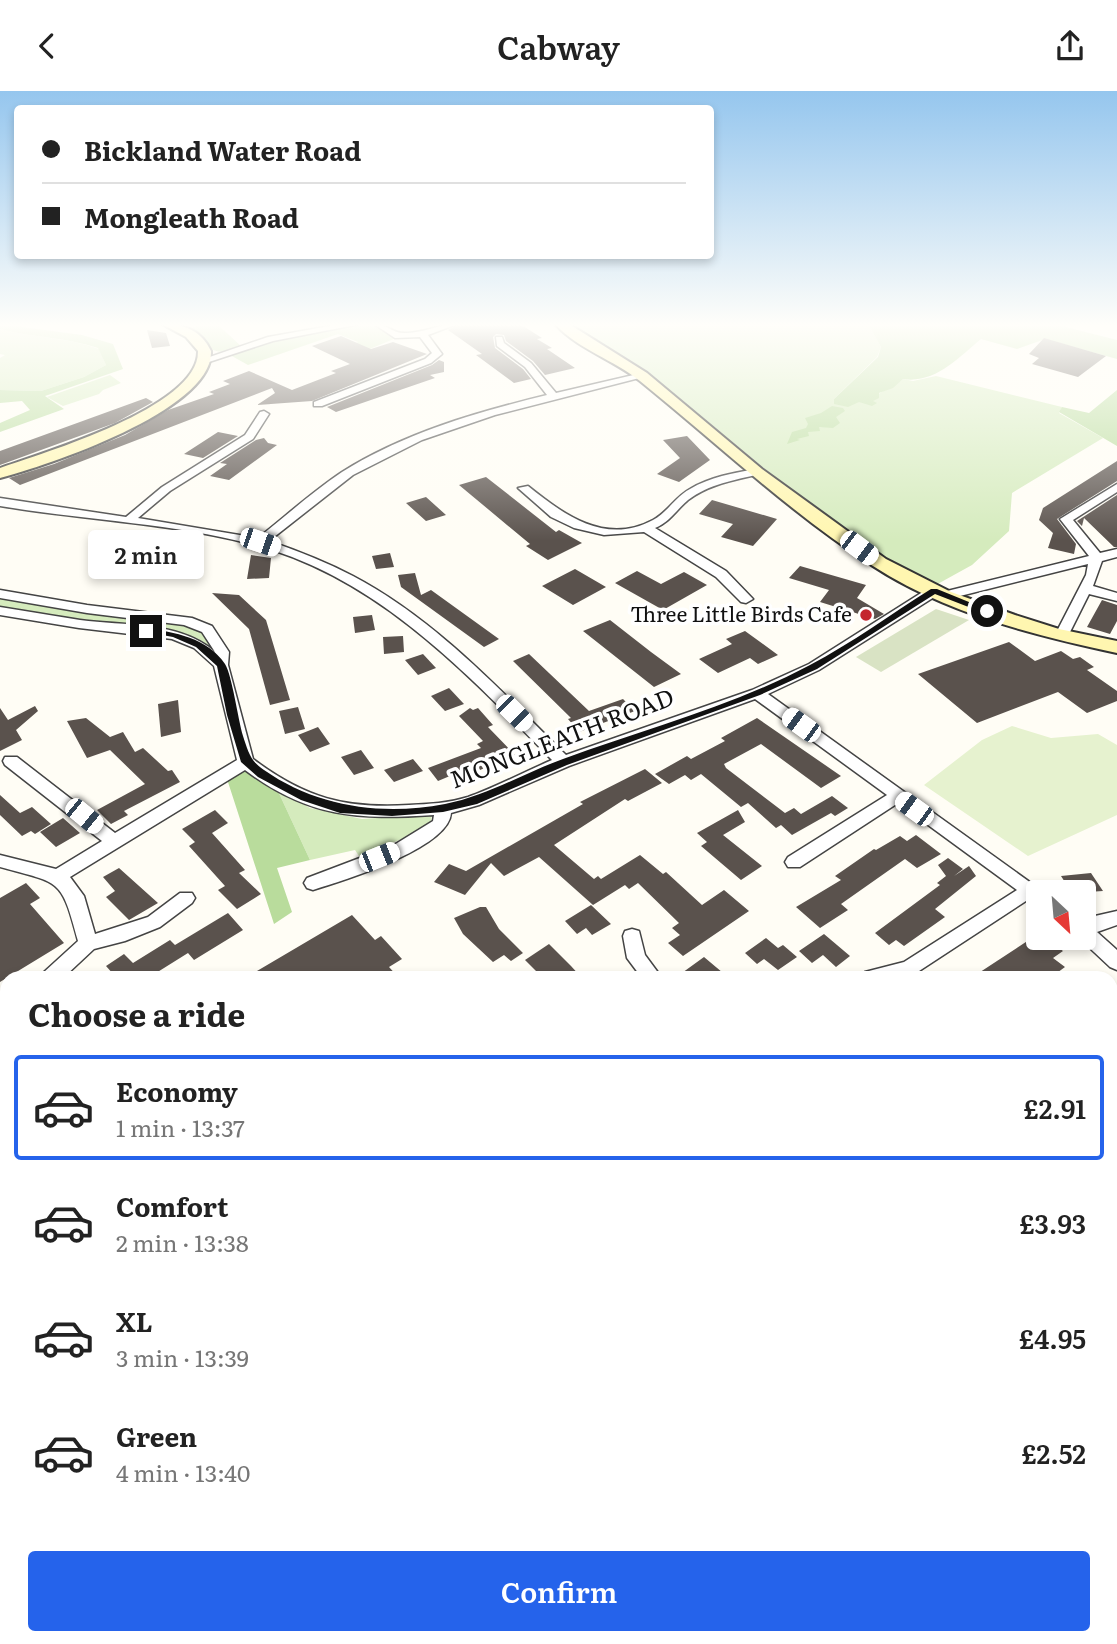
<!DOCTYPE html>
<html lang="en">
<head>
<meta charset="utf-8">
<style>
	body { margin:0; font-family:Literata,serif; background:#f2f2f2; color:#222; height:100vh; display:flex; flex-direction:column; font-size:26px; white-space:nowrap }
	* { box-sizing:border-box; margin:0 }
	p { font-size:23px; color:#767676 }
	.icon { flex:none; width:38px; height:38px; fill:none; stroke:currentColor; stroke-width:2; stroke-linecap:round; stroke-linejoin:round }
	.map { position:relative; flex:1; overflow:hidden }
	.side { position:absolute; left:0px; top:880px; width:1118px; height:674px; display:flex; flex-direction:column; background:#fff; border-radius:21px 21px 0 0; box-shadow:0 4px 10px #0003 }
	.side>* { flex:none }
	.banner { position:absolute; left:14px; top:14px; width:700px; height:154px; border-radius:7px; box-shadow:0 4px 10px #0003; display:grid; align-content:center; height:154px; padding:0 28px; background:#fff }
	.needle { width:46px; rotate:154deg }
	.tools { position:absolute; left:1026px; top:789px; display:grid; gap:14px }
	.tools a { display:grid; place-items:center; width:70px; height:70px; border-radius:7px; background:#fff; box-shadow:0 4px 10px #0003; font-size:35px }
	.end { position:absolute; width:32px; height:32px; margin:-16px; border:9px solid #111; background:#fff; box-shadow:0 0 0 4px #fff }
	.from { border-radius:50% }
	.bubble { position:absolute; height:49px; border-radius:7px; background:#fff; box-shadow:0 4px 10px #0003; font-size:23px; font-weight:600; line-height:49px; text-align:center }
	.car { position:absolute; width:21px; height:42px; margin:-21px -10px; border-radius:9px; box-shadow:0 0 5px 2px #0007; background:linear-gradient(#fff 24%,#345 0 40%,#fff 0 76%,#345 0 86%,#fff 0) }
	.banner b { display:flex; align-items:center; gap:24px; height:66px; font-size:26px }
	.banner b+b { border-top:2px solid #e0e0e0 }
	.banner i { width:18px; height:18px; background:#222 }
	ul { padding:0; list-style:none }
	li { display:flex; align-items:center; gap:21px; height:105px; margin:0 14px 10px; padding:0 14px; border:4px solid transparent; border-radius:7px }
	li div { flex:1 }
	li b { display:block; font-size:26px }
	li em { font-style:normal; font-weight:600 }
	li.current { border-color:#2563eb }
	li>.icon { width:63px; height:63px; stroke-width:1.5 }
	h2 { padding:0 28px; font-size:32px; line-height:84px }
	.action { display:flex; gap:14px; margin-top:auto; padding:14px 28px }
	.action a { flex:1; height:80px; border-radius:7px; background:#2563eb; color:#fff; font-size:28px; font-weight:600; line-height:80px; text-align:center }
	header { display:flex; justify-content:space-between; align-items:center; height:91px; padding:0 28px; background:#fff; font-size:32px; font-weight:600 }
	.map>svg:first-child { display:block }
	.green { fill:#d5ebbd }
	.forest { fill:#b9dc9c }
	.cemetery { fill:#d9e3c4 }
	.pitch { fill:#e6f2cf }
	.building { fill:#5a524d }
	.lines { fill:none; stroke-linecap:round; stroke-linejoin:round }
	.street-casing { stroke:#444; stroke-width:3 }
	.secondary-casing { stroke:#333; stroke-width:4 }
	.street { fill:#fff; fill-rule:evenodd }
	.secondary { fill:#fff6b0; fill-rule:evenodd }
	.route { fill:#111 }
	.poi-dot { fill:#c4262e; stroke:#fff; stroke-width:2.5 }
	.labels { text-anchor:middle; stroke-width:7; stroke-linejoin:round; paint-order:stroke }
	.far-poi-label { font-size:21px; fill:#111; stroke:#fff; text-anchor:end }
	.street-label { font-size:24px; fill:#111; stroke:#fff }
</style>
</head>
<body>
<header><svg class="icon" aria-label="back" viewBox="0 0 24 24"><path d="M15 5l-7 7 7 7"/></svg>Cabway<svg class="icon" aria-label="share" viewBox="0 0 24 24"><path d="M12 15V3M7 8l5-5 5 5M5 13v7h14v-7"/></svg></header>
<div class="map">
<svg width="1117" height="1553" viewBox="0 0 1117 1553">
	<rect width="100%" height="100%" fill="#fffdf5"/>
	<path class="green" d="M570 233H868L881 256 877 266 834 308V313L872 309C880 299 893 297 903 288L913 290 936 285 1062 316 1059 322 1103 347 1012 402 1009 440 972 474 934 495 885 470 765 378 650 283Z
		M0 238C33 247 66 246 99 258L106 274 84 286 41 300 0 299V267L5 264 0 263Z
		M110 284 121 292 103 299 99 303 63 315 47 306Z
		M0 506 84 522 185 533 202 540 214 558 178 541 84 531 0 516Z
		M277 698 310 717 362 728 432 723 430 737 359 765 355 759 310 769Z"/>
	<path class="forest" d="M0 233 82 244 113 253 123 278 45 305 64 318 0 341V332L30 319 22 310 0 312V299L41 300 84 286 106 274 98 257C66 246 33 247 0 238Z
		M197 233H217L242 256C205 268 215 254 188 238L198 235Z
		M364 233H372L396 247 365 260 352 254 358 251 338 243 248 274 230 264 277 249Z
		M868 233H1054L1117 249V268L1045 248 1017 258 981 248C958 267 935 293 903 288L893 297 879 302V307L873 310 877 312 872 315 859 311 848 316 834 313V308L878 266 881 256Z
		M1117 299V355L1059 321 1062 316 1089 322Z
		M832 315 843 317 845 320 836 326 840 332 833 337 819 336 820 340 808 341 809 345 797 348 800 349 787 353 792 341 806 337 808 333 805 327 821 322Z
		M245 677 277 698 310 769 277 777 292 821 274 833 227 688Z"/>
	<path class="cemetery" d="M936 518 969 529 881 581 856 566Z"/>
	<path class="pitch" d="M1012 635 1051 647 1098 643 1117 654V724L1028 765 924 694 982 649Z"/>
	<path class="building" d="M459 233H520L542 247 537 248 552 257 547 258 575 277 545 284 533 270 506 250 504 244 496 243 493 246 495 257 523 278 531 288 514 292 476 264 482 263 448 239Z
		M147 239 166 242 170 255 152 257Z
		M341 245 371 258 393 251 427 263 312 310 257 314 275 302 272 297 20 394 9 387 54 373 125 344 168 319 214 303 209 301 230 293 223 290 249 280 292 299 336 282 331 280 350 273 312 255Z
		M1044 247 1106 265 1078 286 1032 273 1039 267 1029 263Z
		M439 269 444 271V281L430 284 435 287 336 321 327 316 432 274Z
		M146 307 153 311 115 332 0 374V360Z
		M218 341 238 345 203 367 184 363Z
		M687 345 710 369 679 391 657 383 680 367 663 349Z
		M264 347 268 352 277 354 229 389 210 385 227 373 220 372 256 349Z
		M1117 370V390L1057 428 1076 453 1074 463 1048 457 1053 442 1039 429 1043 417Z
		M486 386 556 441 559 439 582 452 548 469 526 455 530 453 459 394Z
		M1117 404V456H1114L1084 427 1082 435 1077 430Z
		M426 406 446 424 426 430 406 412Z
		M712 409 777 428 753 455 721 446 733 433 699 423Z
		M390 462 394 476 376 478 372 465Z
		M251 464 271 467 269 487 247 488Z
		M800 475 866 494 857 507 884 523 875 528 820 511 829 499 789 487Z
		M575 478 606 496 573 514 542 495Z
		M637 480 661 493 684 481 707 494 663 519 615 492Z
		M415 482 421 504 431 499 499 548 484 556 401 496 398 484Z
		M212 502 239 504 266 529 290 609 270 614 249 538Z
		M1102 509 1117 514V530L1110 543 1087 536Z
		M372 524 375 539 355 542 353 526Z
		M610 529 651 561 681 583 654 596 583 540Z
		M745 540 778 564 758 573 750 567 718 582 699 568 732 553 726 548Z
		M403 545 404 561 384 563 383 546Z
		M1009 551 1035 570 1061 560 1073 568 1080 566 1094 576 1087 579 1117 600V610L1087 622 1058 601 977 632 918 583Z
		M423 563 436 577 418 584 405 569Z
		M529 563 589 620 623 608 635 620 579 641 568 628 571 627 513 570Z
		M449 597 464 613 445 620 431 605Z
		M178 609 181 641 161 646 158 613Z
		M35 615 38 620 16 639 22 649 0 660V617L8 629Z
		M298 616 305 638 285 643 279 620Z
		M470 617 473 619 478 617 493 634 488 636 515 664 480 679 476 674 438 690 428 677 481 657 477 653 483 650 459 625Z
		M86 627 110 646 123 641 135 661 143 657 168 680 172 679 180 691 124 720 128 724 111 733 97 719 145 693 110 659 87 667 67 630Z
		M757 627 841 685 821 697 761 653 724 673 726 677 785 722 794 717 801 723 832 705 848 717 835 725 831 722 792 744 781 734 776 737 748 712 741 716 701 683 691 689 685 684 669 693 655 683 687 665 691 668 725 650 721 647Z
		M318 636 330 653 310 661 298 644Z
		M361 659 374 677 354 684 341 666Z
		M413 668 423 680 394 691 384 679Z
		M645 678 662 692 628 710 625 708 554 754 594 788 598 785 601 788 640 764 663 783 666 781 702 814 724 799 749 820 683 865 668 852 680 844 672 837 679 832 638 792 629 798 625 794 593 814 539 766 504 785 491 772 465 804 434 791 449 773 466 780 583 713 580 711Z
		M0 704 20 722 32 716 51 733 35 743 31 740 22 745 0 724Z
		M215 719 228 732 212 742 245 779 239 782 261 803 237 818 218 799 225 795 189 755 195 751 182 738Z
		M738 719 745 731 723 744 762 775 741 789 701 755 707 751 697 742Z
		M63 727 80 742 56 756 40 741Z
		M916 744 941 763 917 777 905 768 841 813 848 819 820 837 796 816 841 789 835 785 874 758 876 759 900 745 907 750Z
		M948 767 963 778 954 785 969 775 976 785 935 818 945 826 904 855 896 849 889 854 875 842 940 794 937 792 946 785 938 774Z
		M119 777 158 812 129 829 106 806 115 800 103 786Z
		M1091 782 1103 800 1072 802 1061 785Z
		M26 792 40 807 30 813 64 852 0 891V807Z
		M591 814 611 833 592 844 586 837 577 843 565 830Z
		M480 816H486L499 838 523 862 511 870 504 864 493 871 463 843 454 827Z
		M228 822 243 839 194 869 188 862 148 887H108L114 884 106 875 124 863 133 872 170 849 175 854Z
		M352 824 375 849 381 845 402 868 389 876 399 887H245Z
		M824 843 850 865 836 876 823 864 812 872 799 860Z
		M1038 843V847H1046L1063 860 1053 867 1065 876 1050 887H971Z
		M766 847 778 857 783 854 797 866 778 879 764 868 757 873 745 862Z
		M549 853 571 875 582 887H543L525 869Z
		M704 866 729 887H675Z"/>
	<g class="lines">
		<defs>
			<path id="street" d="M341 233H360L273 250 206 272 201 269 268 246Z
				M374 233C387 233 393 243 406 242 424 242 439 233 457 233L428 244 442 263 431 272 322 315H314V311L425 268 432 262 420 246 395 247Z
				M496 246H502L504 252 531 272 556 302 642 282 647 285 495 324 422 349 353 384 269 450C298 460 326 471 353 485 435 528 501 600 566 664L752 599 809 573 929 497H939V503L819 579 768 603 1045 802H1038V812L1029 808 916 882 900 887H863L865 881 904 871 1017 799 898 712 800 776H788L785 771 788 766 887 704 755 608 569 675 479 714 451 722C449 757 345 789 313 799L307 797 304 792 307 787 394 754 433 730 434 724C358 729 309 727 245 679L70 786 84 805 95 843 148 826 180 802H192L195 807 192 812 160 836 125 850 94 858 63 887H42L44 881 78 850C61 787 62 793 0 776V764L56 778 102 750 5 674 3 670 5 666H17L115 742 237 669 214 575 194 557 172 548 79 537 0 524V516C27 520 53 525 80 529 124 535 180 530 215 561L202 541 184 534 87 522 0 507V499L87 514 192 527 212 535 229 561 228 574 253 668C305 707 345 718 409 714 429 713 449 712 468 706 496 696 524 681 552 669 466 581 375 484 251 453 170 432 83 429 0 415V407L126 426 162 396 245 344 260 321 264 320 269 323 253 348 170 400 138 427 258 447C286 425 312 401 342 381 404 342 477 321 547 304L525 276 497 255Z
				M756 378 762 381 760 383C735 389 709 393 688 409 676 419 670 431 655 437L726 480 753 508 746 512 741 511 716 486 644 441 604 444 574 437 551 426 518 397 528 395C563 423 605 455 653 429 668 421 675 406 690 398 710 386 733 382 756 378Z
				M1117 393V401L1073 429 1100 462 1117 458V466L1102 470 1093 495 1117 502V510L1089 503 1067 547H1057L1055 544 1086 484 1088 473 944 509 937 505 939 502 1089 465 1060 428Z
				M1117 820V834L1097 841 1117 859V879L1110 876 1079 847H1083V831L1095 825Z
				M632 838 639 840 645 864 662 887H642L627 867 623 845 625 840Z
				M7 913V932L0 934V915Z
				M1111 1038 1117 1040V1061L1111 1059Z
				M1111 1278 1117 1281V1307L1111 1304Z
				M7 1358V1387L0 1389V1360Z
				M1117 1474V1516L1111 1518V1476Z
				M183 1547H216L213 1553H180Z
				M850 1547H880L883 1553H853Z
				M1069 1547H1101L1098 1553H1066Z"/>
			<path id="secondary" d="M162 233C184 233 201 239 211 260 214 319 47 375 0 387V377C43 362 200 316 198 260L186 246Z
				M569 233 647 282 762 378 886 468 951 501 1015 524 1059 538 1117 550V562C1034 544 945 522 873 475 789 421 717 352 640 290 614 269 578 258 556 234Z"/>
		</defs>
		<use href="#street" class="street-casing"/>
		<use href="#secondary" class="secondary-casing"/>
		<use href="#street" class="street"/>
		<use href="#secondary" class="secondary"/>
	</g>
	<linearGradient id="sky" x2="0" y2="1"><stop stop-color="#95c6ee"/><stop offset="0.52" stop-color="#fffefa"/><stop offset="1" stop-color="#fffefa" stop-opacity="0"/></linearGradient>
	<rect width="1117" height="450" fill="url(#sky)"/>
	<path class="route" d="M931 498H937L991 520 984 522 935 503 817 578 760 604 567 674 477 713 443 721 392 725 340 722 301 709 258 686 241 671 227 624 217 575 196 556 173 546 141 540 146 537C174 541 208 547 225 573 232 584 238 628 243 645 248 660 250 670 264 679 317 716 382 725 445 713 487 705 524 682 563 668 645 638 733 615 810 574 852 552 891 523 931 498Z"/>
	<circle class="poi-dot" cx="866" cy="524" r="7"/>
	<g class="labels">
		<g class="far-poi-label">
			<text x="852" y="531">Three Little Birds Cafe</text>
		</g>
		<g class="street-label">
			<text transform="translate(562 648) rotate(-21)" y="8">MONGLEATH ROAD</text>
		</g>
	</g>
</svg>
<div class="tools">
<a><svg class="needle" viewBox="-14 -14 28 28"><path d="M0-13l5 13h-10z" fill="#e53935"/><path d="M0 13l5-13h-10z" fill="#767676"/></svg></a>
</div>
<i class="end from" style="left:987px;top:520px"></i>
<i class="end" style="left:146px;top:540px"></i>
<div class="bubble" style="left:88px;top:439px;width:116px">2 min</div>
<i class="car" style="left:260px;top:451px;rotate:109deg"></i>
<i class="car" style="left:859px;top:457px;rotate:127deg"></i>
<i class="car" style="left:514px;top:622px;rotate:135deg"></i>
<i class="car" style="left:801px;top:634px;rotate:306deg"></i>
<i class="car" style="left:914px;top:718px;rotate:306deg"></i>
<i class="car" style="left:84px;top:725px;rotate:129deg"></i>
<i class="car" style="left:379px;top:766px;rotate:68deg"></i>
<div class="banner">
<b><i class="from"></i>Bickland Water Road</b>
<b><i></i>Mongleath Road</b>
</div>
<section class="side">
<h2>Choose a ride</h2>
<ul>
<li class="current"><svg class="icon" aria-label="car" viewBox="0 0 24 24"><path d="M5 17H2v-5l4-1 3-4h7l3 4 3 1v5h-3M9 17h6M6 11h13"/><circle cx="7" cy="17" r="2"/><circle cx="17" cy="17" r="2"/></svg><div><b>Economy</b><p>1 min · 13:37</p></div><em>£2.91</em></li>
<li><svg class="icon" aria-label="car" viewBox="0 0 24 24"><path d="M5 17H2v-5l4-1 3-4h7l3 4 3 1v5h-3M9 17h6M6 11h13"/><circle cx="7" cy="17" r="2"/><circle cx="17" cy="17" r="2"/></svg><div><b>Comfort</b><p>2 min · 13:38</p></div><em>£3.93</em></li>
<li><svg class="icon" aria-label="car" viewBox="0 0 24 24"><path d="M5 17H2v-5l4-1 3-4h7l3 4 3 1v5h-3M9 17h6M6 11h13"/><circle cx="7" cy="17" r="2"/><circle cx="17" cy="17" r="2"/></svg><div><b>XL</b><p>3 min · 13:39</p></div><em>£4.95</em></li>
<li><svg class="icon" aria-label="car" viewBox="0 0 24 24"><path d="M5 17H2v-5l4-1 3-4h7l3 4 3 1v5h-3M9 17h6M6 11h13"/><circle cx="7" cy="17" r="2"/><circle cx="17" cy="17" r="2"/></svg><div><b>Green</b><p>4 min · 13:40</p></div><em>£2.52</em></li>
</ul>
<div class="action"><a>Confirm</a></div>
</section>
</div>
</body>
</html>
